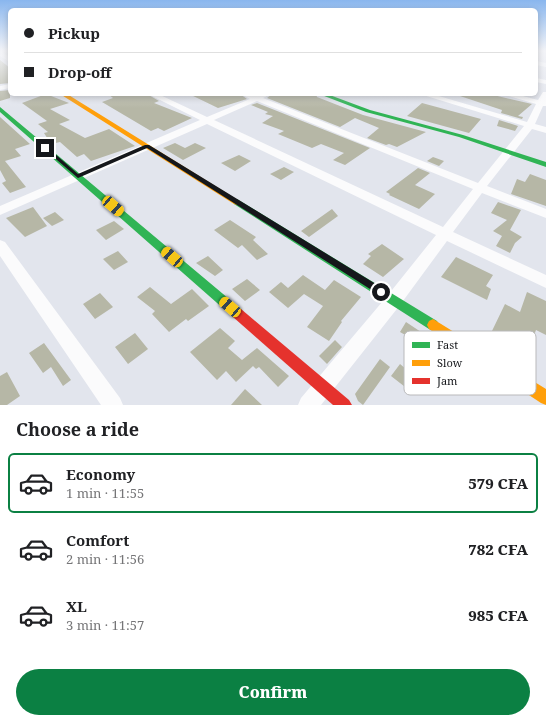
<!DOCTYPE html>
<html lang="en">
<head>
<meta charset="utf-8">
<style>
	body { margin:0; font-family:"Noto Serif",serif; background:#f2f2f2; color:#202124; height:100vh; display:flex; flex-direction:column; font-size:15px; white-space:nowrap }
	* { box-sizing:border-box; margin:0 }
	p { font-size:13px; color:#757577 }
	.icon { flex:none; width:22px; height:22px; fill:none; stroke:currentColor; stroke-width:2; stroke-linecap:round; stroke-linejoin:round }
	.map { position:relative; height:405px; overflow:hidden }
	.panel { display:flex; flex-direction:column; background:#fff; flex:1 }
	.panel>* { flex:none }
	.hud { position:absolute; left:8px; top:8px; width:530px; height:88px; border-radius:6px; box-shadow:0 2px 6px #0003; display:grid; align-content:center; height:88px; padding:0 16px; background:#fff }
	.end { position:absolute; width:18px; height:18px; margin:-9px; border:5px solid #15171b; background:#fff; box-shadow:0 0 0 2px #fff }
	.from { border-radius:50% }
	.car { position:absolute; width:12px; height:24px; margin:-12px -6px; border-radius:5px; box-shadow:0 0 3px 1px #0007; background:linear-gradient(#f5c518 24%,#345 0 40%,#f5c518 0 76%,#345 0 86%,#f5c518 0) }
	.hud b { display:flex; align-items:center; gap:14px; height:38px; font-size:15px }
	.hud b+b { border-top:1px solid #e0e0e0 }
	.hud i { width:10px; height:10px; background:#202124 }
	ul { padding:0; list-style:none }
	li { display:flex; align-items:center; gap:12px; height:60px; margin:0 8px 6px; padding:0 8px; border:2px solid transparent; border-radius:6px }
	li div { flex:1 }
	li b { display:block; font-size:15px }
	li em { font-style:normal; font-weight:800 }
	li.current { border-color:#0b8043 }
	li>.icon { width:36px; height:36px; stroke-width:1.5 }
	h2 { padding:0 16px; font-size:18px; line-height:48px }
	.cta { display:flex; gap:8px; margin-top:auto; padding:8px 16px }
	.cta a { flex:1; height:46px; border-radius:24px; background:#0b8043; color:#fff; font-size:16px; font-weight:800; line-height:46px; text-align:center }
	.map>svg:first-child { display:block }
	.building { fill:#b6b7a6 }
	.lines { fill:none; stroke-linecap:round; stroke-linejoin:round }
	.street { fill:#fbfbfc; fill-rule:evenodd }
	.fast { fill:#30b455; fill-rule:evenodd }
	.slow { fill:#ff9f0a; fill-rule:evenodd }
	.jam { fill:#e5322d; fill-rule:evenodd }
	.route { fill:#15171b }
	.key { fill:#fff; stroke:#b9b9bb; stroke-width:1 }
	.key-label { font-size:11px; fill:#15171b }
</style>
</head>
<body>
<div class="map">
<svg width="546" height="405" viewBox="0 0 546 405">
	<rect width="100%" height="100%" fill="#e2e5ed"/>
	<path class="building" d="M0 60 10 68V83L0 84Z
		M10 90V98L0 101V91Z
		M46 94 69 103 50 109 70 120 59 124 85 138 109 129 135 146 91 161 84 154 77 157 60 142 51 144 44 133 48 132 38 124 47 121 22 103Z
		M108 94H147L159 101 154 103 192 118 164 131 158 128 151 131 102 102 113 98Z
		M189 94H240L247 99 218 108Z
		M272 94H316L317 97 363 115 426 132 397 147 389 144 386 145 367 138 379 128 355 118 340 127 267 98Z
		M460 94H489L532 104 518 116 523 117 522 119 501 113 502 110 460 96Z
		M257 103 370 148 345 165 333 160 344 153 321 144 312 148 278 134 284 131 262 123 273 116 265 114 268 112 251 105Z
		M422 103 481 119 469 133 407 116Z
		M0 117 30 144 15 149 21 156 5 161 26 187 10 193 2 183 6 181 0 170Z
		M499 120 518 126 515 131 497 126Z
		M175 143 185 148 195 143 206 148 183 160 163 148Z
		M239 155 251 161 235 171 221 163Z
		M433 157 444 161 439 166 427 161Z
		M284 167 294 172 281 180 270 174Z
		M418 168 430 173 415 185 435 194 419 209 389 195 390 194 386 192Z
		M530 174 546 180V206L511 194 517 179 525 182Z
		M498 202 521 210 510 230 522 237 515 243 510 253 496 246 502 236 493 231 507 220 491 213Z
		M33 207 47 226 25 237 6 218Z
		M332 209 338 216 309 237 301 231Z
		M55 212 64 220 52 226 43 218Z
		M230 220 256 237 253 240 268 254 257 260 242 245 238 248 214 230Z
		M114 221 124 229 106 240 96 230Z
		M382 244 404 259 383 277 363 264 371 256 368 254Z
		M118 251 128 262 114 270 103 259Z
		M208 256 223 270 215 276 196 263Z
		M456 257 493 275 486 286 491 289 487 300 441 277Z
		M303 275 325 290 334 280 361 297 341 321 342 322 329 341 307 327 323 306 304 294 288 308 269 292 281 282 288 288Z
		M247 279 260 290 245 301 232 289Z
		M150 287 171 304 192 289 209 306 188 321 186 319 169 332 152 314 155 311 137 297Z
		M527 292 546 301V335L536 330 527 354 491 333 505 304 520 312Z
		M100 293 113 307 95 319 83 304Z
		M406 322 427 336 423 345 400 332Z
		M220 328 235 341 228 348 242 360 257 348 289 376 278 387 259 367 256 369 253 366 236 382 226 371 217 380 190 352Z
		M135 333 148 349 128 364 115 347Z
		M335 340 342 347 327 364 319 356Z
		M44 343 71 380 63 386 51 367 43 373 29 353Z
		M423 349 444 364 431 381 421 373 409 390 391 376 400 364 406 369Z
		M380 359 390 367 363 405 358 401 355 394Z
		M7 372 20 396 7 405H0V376Z
		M245 389 262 405H231Z"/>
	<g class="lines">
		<path class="street" d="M0 51 10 57V62L0 56Z
			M536 61 546 63V67L536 65Z
			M536 78 546 80V84L536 82Z
			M10 84V88L0 90V86Z
			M543 92H546V106H543L535 124 546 127V133L532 129 487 186 546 209V218L482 193 453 232 546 275V288L447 241 400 305 321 405H298L301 398 388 295 436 235 207 124 0 215V206L200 120 148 94H158L207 117 250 99 241 94 256 96 271 94 263 98 478 183 524 126 420 94H432L527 122 536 104 502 94H515L538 100ZM257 101 473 189 443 227 214 120Z
			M0 240 5 242 120 398 123 405H101L0 256Z"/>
		<path class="fast" d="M319 94H327L370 110 463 135 546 162V167L459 137 366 112Z
			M0 107 241 309 243 313 241 317 237 318 233 317 0 112Z
			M237 199 437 321 439 325 437 329 433 331 429 329 234 204 233 202 234 200Z"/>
		<path class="slow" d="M60 94H67L241 202 237 205 234 204Z
			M433 319 546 389V405L541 403 429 329 427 325 429 321Z"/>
		<path class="jam" d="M237 308 241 309 349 400 352 405H333L233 317 231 313 233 309Z"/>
	</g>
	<linearGradient id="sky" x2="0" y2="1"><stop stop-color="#89b6ee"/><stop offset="0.47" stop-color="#f2f3f7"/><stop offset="1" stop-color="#f2f3f7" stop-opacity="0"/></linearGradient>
	<rect width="546" height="108" fill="url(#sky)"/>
	<path class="route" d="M145 145H149L384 289V294H378L147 148 78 178 43 148 47 147 78 174Z"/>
	<rect x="404" y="331" width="132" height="64" rx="6" class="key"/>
	<rect x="412" y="342" width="18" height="6" fill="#30b455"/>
	<rect x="412" y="360" width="18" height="6" fill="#ff9f0a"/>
	<rect x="412" y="378" width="18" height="6" fill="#e5322d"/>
	<g class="key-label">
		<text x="437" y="349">Fast</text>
		<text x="437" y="367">Slow</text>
		<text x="437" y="385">Jam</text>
	</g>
</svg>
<i class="end from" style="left:381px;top:292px"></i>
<i class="end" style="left:45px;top:148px"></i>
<i class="car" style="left:113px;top:206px;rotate:131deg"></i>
<i class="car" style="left:172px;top:257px;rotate:311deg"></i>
<i class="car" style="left:230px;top:307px;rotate:311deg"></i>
<div class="hud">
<b><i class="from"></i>Pickup</b>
<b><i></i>Drop-off</b>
</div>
</div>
<section class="panel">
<h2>Choose a ride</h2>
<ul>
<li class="current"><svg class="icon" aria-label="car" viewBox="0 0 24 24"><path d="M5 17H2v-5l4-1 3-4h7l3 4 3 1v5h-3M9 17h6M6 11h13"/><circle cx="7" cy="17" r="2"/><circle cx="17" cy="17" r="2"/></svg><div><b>Economy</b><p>1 min · 11:55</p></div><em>579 CFA</em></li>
<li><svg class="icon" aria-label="car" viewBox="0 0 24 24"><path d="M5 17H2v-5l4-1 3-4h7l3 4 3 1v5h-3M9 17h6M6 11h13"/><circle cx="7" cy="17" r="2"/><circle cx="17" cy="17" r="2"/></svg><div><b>Comfort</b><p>2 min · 11:56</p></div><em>782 CFA</em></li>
<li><svg class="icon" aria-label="car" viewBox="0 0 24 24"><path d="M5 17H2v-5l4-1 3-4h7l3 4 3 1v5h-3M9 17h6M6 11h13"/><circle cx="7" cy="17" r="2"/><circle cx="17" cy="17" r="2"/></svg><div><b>XL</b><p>3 min · 11:57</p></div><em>985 CFA</em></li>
</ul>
<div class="cta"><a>Confirm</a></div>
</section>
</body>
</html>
